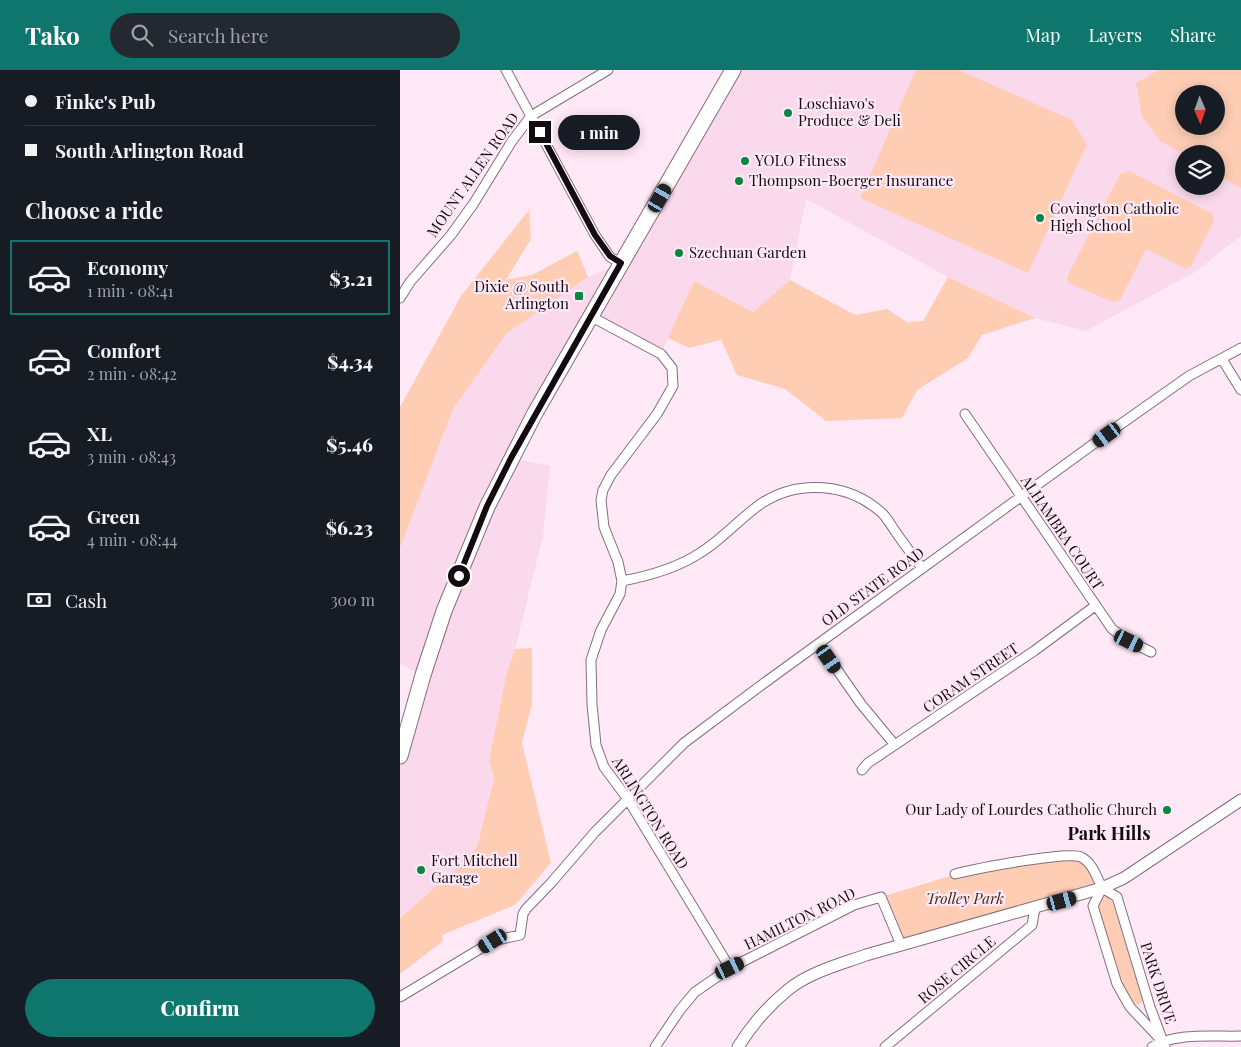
<!DOCTYPE html>
<html lang="en">
<head>
<meta charset="utf-8">
<style>
	body { margin:0; font-family:"Playfair Display",serif; background:#242831; color:#f1f3f6; height:100vh; display:flex; flex-direction:column; font-size:19px; white-space:nowrap }
	* { box-sizing:border-box; margin:0 }
	p { font-size:16px; color:#9ea1a6 }
	.icon { flex:none; width:28px; height:28px; fill:none; stroke:currentColor; stroke-width:2; stroke-linecap:round; stroke-linejoin:round }
	.map { position:relative; flex:1; overflow:hidden }
	.sheet { display:flex; flex-direction:column; background:#171b24; width:400px }
	.sheet>* { flex:none }
	.banner { display:grid; align-content:center; height:110px; padding:0 25px; background:#171b24 }
	.needle { width:32px; rotate:178deg }
	.tools { position:absolute; left:775px; top:15px; display:grid; gap:10px }
	.tools a { display:grid; place-items:center; width:50px; height:50px; border-radius:50%; background:#171b24; box-shadow:0 2px 12px #0003; font-size:25px }
	.end { position:absolute; width:22px; height:22px; margin:-11px; border:6px solid #140b11; background:#fff; box-shadow:0 0 0 2px #fff }
	.from { border-radius:50% }
	.bubble { position:absolute; height:35px; border-radius:18px; background:#171b24; box-shadow:0 2px 12px #0003; font-size:16px; font-weight:800; line-height:35px; text-align:center }
	.car { position:absolute; width:15px; height:30px; margin:-15px -8px; border-radius:6px; box-shadow:0 0 4px 1px #0007; background:linear-gradient(#222 24%,#8ab4d8 0 40%,#222 0 76%,#8ab4d8 0 86%,#222 0) }
	.banner b { display:flex; align-items:center; gap:18px; height:48px; font-size:19px }
	.banner b+b { border-top:1px solid #363941 }
	.banner i { width:12px; height:12px; background:#f1f3f6 }
	ul { padding:0; list-style:none }
	li { display:flex; align-items:center; gap:15px; height:75px; margin:0 10px 8px; padding:0 15px; border:2px solid transparent; border-radius:0px }
	li div { flex:1 }
	li b { display:block; font-size:19px }
	li em { font-style:normal; font-weight:800 }
	li.selected { border-color:#0f766e }
	li>.icon { width:45px; height:45px; stroke-width:1.5 }
	h2 { padding:0 25px; font-size:22px; line-height:60px }
	.pay { display:flex; align-items:center; gap:12px; height:55px; padding:0 25px; font-size:19px }
	.pay p { margin-inline-start:auto }
	.button { display:flex; gap:10px; margin-top:auto; padding:10px 25px }
	.button a { flex:1; height:58px; border-radius:30px; background:#0f766e; color:#fff; font-size:20px; font-weight:800; line-height:58px; text-align:center }
	header { display:flex; align-items:center; gap:30px; box-sizing:border-box; height:70px; padding:0 25px; background:#0f766e; color:#fff }
	header strong { font-size:24px }
	nav { display:flex; gap:28px; margin-inline-start:auto; font-size:18px }
	.search { width:350px; height:45px; background:#242831; display:flex; align-items:center; gap:12px; box-sizing:border-box; padding:0 18px; border-radius:28px; color:#9ea1a6; font-size:19px }
	main { display:flex; flex:1; min-height:0 }
	.map>svg:first-child { display:block }
	.built { fill:#fad9ed; fill-rule:evenodd }
	.green { fill:#fecdb4; fill-rule:evenodd }
	.lines { fill:none; stroke-linecap:round; stroke-linejoin:round }
	.minor-casing { stroke:#856d7c; stroke-width:11 }
	.tertiary-casing { stroke:#856d7c; stroke-width:13 }
	.primary-casing { stroke:#856d7c; stroke-width:17 }
	.minor { stroke:#fff; stroke-width:9 }
	.tertiary { stroke:#fff; stroke-width:11 }
	.primary { stroke:#fff; stroke-width:15 }
	.route { stroke:#140b11; stroke-width:6 }
	.poi-dot { fill:#0a8640; stroke:#ffe9f6; stroke-width:2 }
	.labels { text-anchor:middle; stroke-width:4.5; stroke-linejoin:round; paint-order:stroke }
	.poi-label { font-size:15px; fill:#140b11; stroke:#ffe9f6; text-anchor:start }
	.street-label { font-size:15px; fill:#140b11; stroke:#ffe9f6 }
	.park-label { font-size:15px; font-style:italic; fill:#492713; stroke:#ffe9f6 }
	.quarter-label { font-size:18px; font-weight:bold; fill:#140b11; stroke:#ffe9f6 }
</style>
</head>
<body>
<header>
<strong>Tako</strong>
<div class="search"><svg class="icon" aria-label="search" viewBox="0 0 24 24"><circle cx="10" cy="10" r="6"/><path d="M15 15l6 6"/></svg>Search here</div>
<nav><a>Map</a><a>Layers</a><a>Share</a></nav>
</header>
<main>
<section class="sheet">
<div class="banner">
<b><i class="from"></i>Finke's Pub</b>
<b><i></i>South Arlington Road</b>
</div>
<h2>Choose a ride</h2>
<ul>
<li class="selected"><svg class="icon" aria-label="car" viewBox="0 0 24 24"><path d="M5 17H2v-5l4-1 3-4h7l3 4 3 1v5h-3M9 17h6M6 11h13"/><circle cx="7" cy="17" r="2"/><circle cx="17" cy="17" r="2"/></svg><div><b>Economy</b><p>1 min · 08:41</p></div><em>$3.21</em></li>
<li><svg class="icon" aria-label="car" viewBox="0 0 24 24"><path d="M5 17H2v-5l4-1 3-4h7l3 4 3 1v5h-3M9 17h6M6 11h13"/><circle cx="7" cy="17" r="2"/><circle cx="17" cy="17" r="2"/></svg><div><b>Comfort</b><p>2 min · 08:42</p></div><em>$4.34</em></li>
<li><svg class="icon" aria-label="car" viewBox="0 0 24 24"><path d="M5 17H2v-5l4-1 3-4h7l3 4 3 1v5h-3M9 17h6M6 11h13"/><circle cx="7" cy="17" r="2"/><circle cx="17" cy="17" r="2"/></svg><div><b>XL</b><p>3 min · 08:43</p></div><em>$5.46</em></li>
<li><svg class="icon" aria-label="car" viewBox="0 0 24 24"><path d="M5 17H2v-5l4-1 3-4h7l3 4 3 1v5h-3M9 17h6M6 11h13"/><circle cx="7" cy="17" r="2"/><circle cx="17" cy="17" r="2"/></svg><div><b>Green</b><p>4 min · 08:44</p></div><em>$6.23</em></li>
</ul>
<div class="pay"><svg class="icon" aria-label="cash" viewBox="0 0 24 24"><path d="M3 7h18v10H3z"/><circle cx="12" cy="12" r="2"/></svg>Cash<p>300 m</p></div>
<div class="button"><a>Confirm</a></div>
</section>
<div class="map">
<svg width="841" height="977" viewBox="0 0 841 977">
	<rect width="100%" height="100%" fill="#ffe9f6"/>
	<path class="built" d="M333 0H841V166L795 202 686 261 635 248 548 207 406 129 390 210 353 242 294 211 261 284 191 246 111 388 150 396 143 466 115 579 106 606 89 690 94 708 77 777 59 796 0 848V686L23 605 0 594V478L53 339 107 263 188 207 221 193ZM784 24H816V56H784ZM784 84H816V116H784Z"/>
	<path class="green" d="M516 0H559L672 50 687 74 628 203 460 128Z
		M759 0H841V118L816 104V84H784L760 71 742 46 736 13ZM784 24H816V56H784Z
		M729 101 811 143 814 151 791 196 786 199 746 179 720 230 713 232 669 213 667 207 720 104Z
		M129 140 131 169 106 210 132 205 177 181 188 207 107 263 53 339 0 478V337L61 226Z
		M548 207 635 248 582 265 568 288 517 320 502 348 426 351 385 319 337 305 321 270 289 278 268 268 294 211 353 242 390 210 455 245 487 239 507 252 523 251Z
		M132 578V634L122 673 151 793 115 835 42 865 43 871 0 904V848L59 796 77 777 94 708 89 690 106 606 115 579Z
		M682 788 702 818 501 875 481 827 560 803Z
		M707 826 713 833 743 930 739 935 735 934 725 921 698 839C698 832 700 828 707 826Z"/>
	<g class="lines">
		<defs>
			<path id="minor" d="M106 0 195 165 210 187 221 193
				M0 228 10 212 51 165 74 133 112 71 131 46 208 0
				M190 246 261 284 272 298 273 316 257 344 211 405 203 420 201 430 204 457 218 492 222 511 220 524 201 560 191 590 192 634 196 675 204 697 227 728 330 898
				M822 289 841 320
				M565 344 712 559 729 571 751 582
				M222 511C249 506 277 498 300 483 323 469 340 448 362 433 399 409 449 413 482 443 487 448 491 455 495 461 504 474 513 486 522 498
				M419 574 461 634 495 675
				M462 700 468 693 634 581 695 536
				M555 804C575 799 666 781 681 787 693 793 697 808 702 818
				M702 818 693 836 717 914 730 937 762 971
				M702 818 717 827 750 937 765 977
				M0 927 93 871 120 865 123 844 126 839 151 813 195 762 284 673 367 611 721 354 789 306 841 278
				M255 977 280 940 295 922 330 898 454 835 481 827 501 875
				M485 977 632 855 635 838
				M752 977C778 962 812 967 841 966"/>
			<path id="tertiary" d="M338 977C351 956 369 935 389 919 410 902 441 894 466 885L702 818 724 808 841 730"/>
			<path id="primary" d="M0 686 23 605 44 541 87 437 135 343 333 0"/>
		</defs>
		<use href="#minor" class="minor-casing"/>
		<use href="#tertiary" class="tertiary-casing"/>
		<use href="#primary" class="primary-casing"/>
		<use href="#minor" class="minor"/>
		<use href="#tertiary" class="tertiary"/>
		<use href="#primary" class="primary"/>
	</g>
	<g class="lines">
		<path class="route" d="M59 506 87 436 111 388 221 193 210 186 195 165 140 62"/>
	</g>
	<g class="poi-dot">
		<circle cx="388" cy="43" r="5"/>
		<circle cx="345" cy="91" r="5"/>
		<circle cx="339" cy="111" r="5"/>
		<circle cx="640" cy="148" r="5"/>
		<circle cx="279" cy="183" r="5"/>
		<rect x="174" y="221" width="10" height="10" rx="2.5"/>
		<circle cx="767" cy="740" r="5"/>
		<circle cx="21" cy="800" r="5"/>
	</g>
	<g class="labels">
		<g class="poi-label">
			<text x="398" y="39">Loschiavo's<tspan x="398" dy="17">Produce &amp; Deli</tspan></text>
			<text x="355" y="96">YOLO Fitness</text>
			<text x="349" y="116">Thompson-Boerger Insurance</text>
			<text x="650" y="144">Covington Catholic<tspan x="650" dy="17">High School</tspan></text>
			<text x="289" y="188">Szechuan Garden</text>
			<text x="169" y="222" text-anchor="end">Dixie @ South<tspan x="169" dy="17">Arlington</tspan></text>
			<text x="757" y="745" text-anchor="end">Our Lady of Lourdes Catholic Church</text>
			<text x="31" y="796">Fort Mitchell<tspan x="31" dy="17">Garage</tspan></text>
		</g>
		<g class="street-label">
			<text transform="translate(73 105) rotate(-55)" y="5">MOUNT ALLEN ROAD</text>
			<text transform="translate(662 463) rotate(56)" y="5">ALHAMBRA COURT</text>
			<text transform="translate(473 517) rotate(-36)" y="5">OLD STATE ROAD</text>
			<text transform="translate(571 608) rotate(-34)" y="5">CORAM STREET</text>
			<text transform="translate(250 743) rotate(58)" y="5">ARLINGTON ROAD</text>
			<text transform="translate(400 849) rotate(-26)" y="5">HAMILTON ROAD</text>
			<text transform="translate(557 900) rotate(-40)" y="5">ROSE CIRCLE</text>
			<text transform="translate(758 913) rotate(72)" y="5">PARK DRIVE</text>
		</g>
		<g class="park-label">
			<text x="565" y="834">Trolley Park</text>
		</g>
		<g class="quarter-label">
			<text x="709" y="770">Park Hills</text>
		</g>
	</g>
</svg>
<div class="tools">
<a><svg class="needle" viewBox="-14 -14 28 28"><path d="M0-13l5 13h-10z" fill="#e53935"/><path d="M0 13l5-13h-10z" fill="#9ea1a6"/></svg></a>
<a><svg class="icon" aria-label="layers" viewBox="0 0 24 24"><path d="M12 4l9 5-9 5-9-5zM3 14l9 5 9-5"/></svg></a>
</div>
<i class="end from" style="left:59px;top:506px"></i>
<i class="end" style="left:140px;top:62px"></i>
<div class="bubble" style="left:158px;top:45px;width:82px">1 min</div>
<i class="car" style="left:260px;top:128px;rotate:30deg"></i>
<i class="car" style="left:707px;top:365px;rotate:234deg"></i>
<i class="car" style="left:729px;top:571px;rotate:116deg"></i>
<i class="car" style="left:429px;top:589px;rotate:145deg"></i>
<i class="car" style="left:662px;top:831px;rotate:75deg"></i>
<i class="car" style="left:93px;top:871px;rotate:238deg"></i>
<i class="car" style="left:330px;top:898px;rotate:64deg"></i>
</div>
</main>
</body>
</html>
